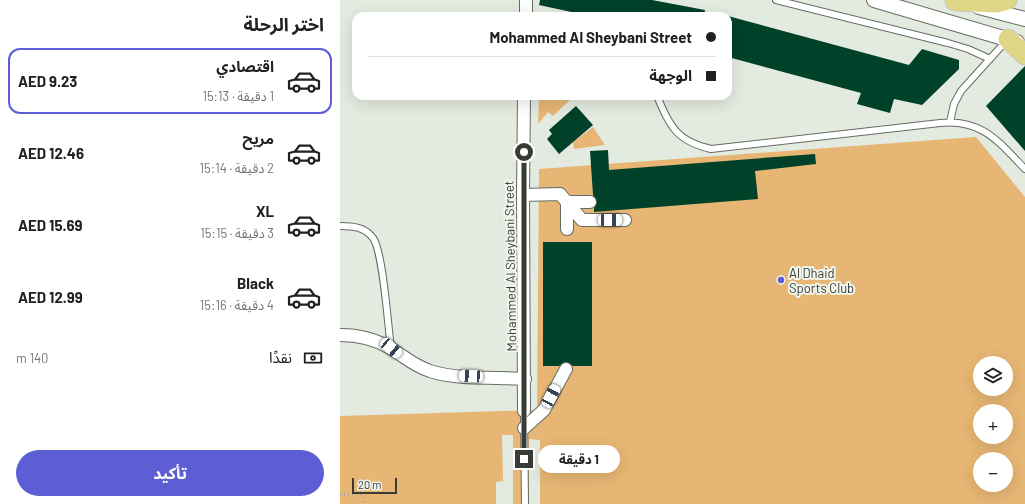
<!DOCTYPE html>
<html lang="ar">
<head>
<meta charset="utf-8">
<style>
	body { margin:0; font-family:Barlow,"Noto Sans Arabic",sans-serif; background:#f2f2f2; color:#202124; direction:rtl; height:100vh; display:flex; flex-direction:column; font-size:15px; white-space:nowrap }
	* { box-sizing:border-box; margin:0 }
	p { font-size:13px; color:#757577 }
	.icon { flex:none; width:22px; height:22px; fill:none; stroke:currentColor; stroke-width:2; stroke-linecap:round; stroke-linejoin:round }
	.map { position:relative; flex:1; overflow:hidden; direction:ltr }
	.side { display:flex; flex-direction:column; background:#fff; width:340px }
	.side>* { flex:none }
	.guide { position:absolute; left:12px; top:12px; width:380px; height:88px; border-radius:12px; box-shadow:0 4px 16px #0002; direction:rtl; display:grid; align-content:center; height:88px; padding:0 16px; background:#fff }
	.fabs { position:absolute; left:633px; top:356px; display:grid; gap:8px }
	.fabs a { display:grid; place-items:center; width:40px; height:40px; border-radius:50%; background:#fff; box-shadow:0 4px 16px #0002; font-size:20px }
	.scale { position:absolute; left:12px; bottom:10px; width:45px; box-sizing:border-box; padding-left:4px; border:2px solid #383b36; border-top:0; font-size:11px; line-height:14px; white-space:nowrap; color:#383b36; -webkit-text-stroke:3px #f1f7ec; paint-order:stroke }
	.end { position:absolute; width:18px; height:18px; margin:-9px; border:5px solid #383b36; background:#fff; box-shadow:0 0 0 2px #fff }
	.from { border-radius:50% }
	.bubble { position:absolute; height:28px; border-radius:14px; background:#fff; box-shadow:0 4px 16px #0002; font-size:13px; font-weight:700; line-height:28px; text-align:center; direction:rtl }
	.car { position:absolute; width:12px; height:24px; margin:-12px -6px; border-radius:5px; box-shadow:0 0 3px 1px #0007; background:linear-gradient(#fff 24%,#345 0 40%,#fff 0 76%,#345 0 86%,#fff 0) }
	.guide b { display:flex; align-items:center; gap:14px; height:38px; font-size:15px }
	.guide b+b { border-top:1px solid #e0e0e0 }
	.guide i { width:10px; height:10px; background:#202124 }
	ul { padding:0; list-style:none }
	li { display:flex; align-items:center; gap:12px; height:66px; margin:0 8px 6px; padding:0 8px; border:2px solid transparent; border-radius:12px }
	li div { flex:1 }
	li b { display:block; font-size:15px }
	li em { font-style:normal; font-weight:700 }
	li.selected { border-color:#5d5dd5 }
	li>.icon { width:36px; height:36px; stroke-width:1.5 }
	h2 { padding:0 16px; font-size:18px; line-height:48px }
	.pay { display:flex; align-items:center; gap:10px; height:44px; padding:0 16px; font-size:15px }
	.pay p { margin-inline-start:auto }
	.action { display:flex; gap:8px; margin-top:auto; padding:8px 16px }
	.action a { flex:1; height:46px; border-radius:24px; background:#5d5dd5; color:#fff; font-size:16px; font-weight:700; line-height:46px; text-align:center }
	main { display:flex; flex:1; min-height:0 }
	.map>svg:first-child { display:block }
	.green { fill:#e7b674; fill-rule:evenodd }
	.building { fill:#00412a }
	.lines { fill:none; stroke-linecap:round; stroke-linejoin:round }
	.service-casing { stroke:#666c62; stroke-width:8 }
	.minor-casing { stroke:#666c62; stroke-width:14 }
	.tertiary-casing { stroke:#666c62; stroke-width:16 }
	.trunk-casing { stroke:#c7c8c7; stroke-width:21 }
	.path { stroke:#9fa49c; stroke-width:2.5; stroke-dasharray:1 3; stroke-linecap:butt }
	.service { stroke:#fff; stroke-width:6 }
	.minor { stroke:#fff; stroke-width:12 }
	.tertiary { stroke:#fff; stroke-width:14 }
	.trunk { stroke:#ded684; stroke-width:19 }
	.route { stroke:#383b36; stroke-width:5 }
	.poi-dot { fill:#5d5dd5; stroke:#f1f7ec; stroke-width:1.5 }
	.labels { text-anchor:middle; stroke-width:4; stroke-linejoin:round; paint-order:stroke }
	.street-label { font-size:13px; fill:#383b36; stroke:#f1f7ec }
	.poi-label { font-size:13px; fill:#383b36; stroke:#f1f7ec; text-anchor:start }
</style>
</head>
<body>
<main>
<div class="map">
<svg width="685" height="504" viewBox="0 0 685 504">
	<rect width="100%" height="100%" fill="#e3eadf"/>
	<path class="green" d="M199 96H219L231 99 213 116 208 112 198 124Z
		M253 127 265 145 234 149 233 142Z
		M636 137 685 197V504H200V440L189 439V504H173V435H162L163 481 156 482V504H0V416L197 410 199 169ZM640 363H666V389H640ZM640 411H666V437H640ZM640 459H666V485H640Z"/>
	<path class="building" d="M200 0H312L365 10 364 16H236V13L199 5Z
		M388 16 569 65 582 49 619 60V69L582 105 554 99 550 113 517 104 521 93 388 57Z
		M685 66V151L646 106Z
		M236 106 253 125 219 154 207 139 212 134 209 130Z
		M268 150 269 170 475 154 476 164 415 171 418 199 254 212V208L257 202 253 195 250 151Z
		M203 242H252V366H233L226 362 219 366H203Z"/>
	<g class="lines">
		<defs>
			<path id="service" d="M436 0 608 43 628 49 650 59
				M317 96C330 126 336 141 371 149L600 123C642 119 658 141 685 169
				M610 122 614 104 621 91 667 40
				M0 226C13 226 25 227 33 238 43 251 48 327 51 348
				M184 411 185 504"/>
			<path id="minor" d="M186 16V0
				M183 195 220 194 242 220H285
				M227 229V202H250
				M0 335C17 335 35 339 50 348 64 356 74 366 90 371 116 380 157 377 185 379
				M184 411 183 195 184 96
				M184 428 204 410 226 369"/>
			<path id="tertiary" d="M534 0 677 42
				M639 7 685 19"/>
			<path id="trunk" d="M615 1 656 3 667 0
				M668 39 685 55"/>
		</defs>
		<use href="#service" class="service-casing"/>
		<use href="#minor" class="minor-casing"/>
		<use href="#tertiary" class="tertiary-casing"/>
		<use href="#trunk" class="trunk-casing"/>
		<path class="path" d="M0 495 24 493 25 504"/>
		<use href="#service" class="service"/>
		<use href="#minor" class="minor"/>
		<use href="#tertiary" class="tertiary"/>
		<use href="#trunk" class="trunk"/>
	</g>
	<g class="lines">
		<path class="route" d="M184 152V459"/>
	</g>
	<circle class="poi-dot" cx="441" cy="280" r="4"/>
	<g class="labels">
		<g class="street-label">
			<text transform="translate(170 266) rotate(-91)" y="5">Mohammed Al Sheybani Street</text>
		</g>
		<g class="poi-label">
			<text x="449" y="278">Al Dhaid<tspan x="449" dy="15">Sports Club</tspan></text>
		</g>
	</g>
</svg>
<div class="fabs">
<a><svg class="icon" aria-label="layers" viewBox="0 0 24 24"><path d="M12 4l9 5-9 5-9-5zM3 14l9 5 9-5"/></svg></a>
<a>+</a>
<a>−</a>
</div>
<div class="scale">20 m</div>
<i class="end from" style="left:184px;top:152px"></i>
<i class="end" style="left:184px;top:459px"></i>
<div class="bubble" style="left:198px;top:445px;width:82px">1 دقيقة</div>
<i class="car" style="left:270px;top:220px;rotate:90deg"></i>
<i class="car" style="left:51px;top:348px;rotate:130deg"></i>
<i class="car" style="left:131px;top:376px;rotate:273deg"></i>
<i class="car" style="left:211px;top:396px;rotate:28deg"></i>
<div class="guide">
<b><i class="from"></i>Mohammed Al Sheybani Street</b>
<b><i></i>الوجهة</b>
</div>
</div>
<section class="side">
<h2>اختر الرحلة</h2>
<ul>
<li class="selected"><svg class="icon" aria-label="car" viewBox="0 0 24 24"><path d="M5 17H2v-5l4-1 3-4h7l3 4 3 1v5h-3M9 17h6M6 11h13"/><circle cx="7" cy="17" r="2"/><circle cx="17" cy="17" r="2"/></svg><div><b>اقتصادي</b><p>1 دقيقة · 15:13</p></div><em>AED 9.23</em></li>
<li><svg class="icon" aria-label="car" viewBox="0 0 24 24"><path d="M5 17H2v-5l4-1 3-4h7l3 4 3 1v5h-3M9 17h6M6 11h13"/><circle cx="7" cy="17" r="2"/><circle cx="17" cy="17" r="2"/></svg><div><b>مريح</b><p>2 دقيقة · 15:14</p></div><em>AED 12.46</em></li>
<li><svg class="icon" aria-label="car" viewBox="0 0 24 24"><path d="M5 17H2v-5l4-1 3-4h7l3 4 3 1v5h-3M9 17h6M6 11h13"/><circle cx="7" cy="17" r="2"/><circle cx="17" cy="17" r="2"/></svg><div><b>XL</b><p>3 دقيقة · 15:15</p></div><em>AED 15.69</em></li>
<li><svg class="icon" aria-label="car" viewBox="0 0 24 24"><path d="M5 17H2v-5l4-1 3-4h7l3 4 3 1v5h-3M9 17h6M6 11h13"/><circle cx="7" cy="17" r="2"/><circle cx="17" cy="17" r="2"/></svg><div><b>Black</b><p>4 دقيقة · 15:16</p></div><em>AED 12.99</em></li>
</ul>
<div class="pay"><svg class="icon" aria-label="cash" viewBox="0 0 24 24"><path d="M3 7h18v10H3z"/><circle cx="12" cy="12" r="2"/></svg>نقدًا<p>140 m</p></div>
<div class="action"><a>تأكيد</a></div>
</section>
</main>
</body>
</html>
